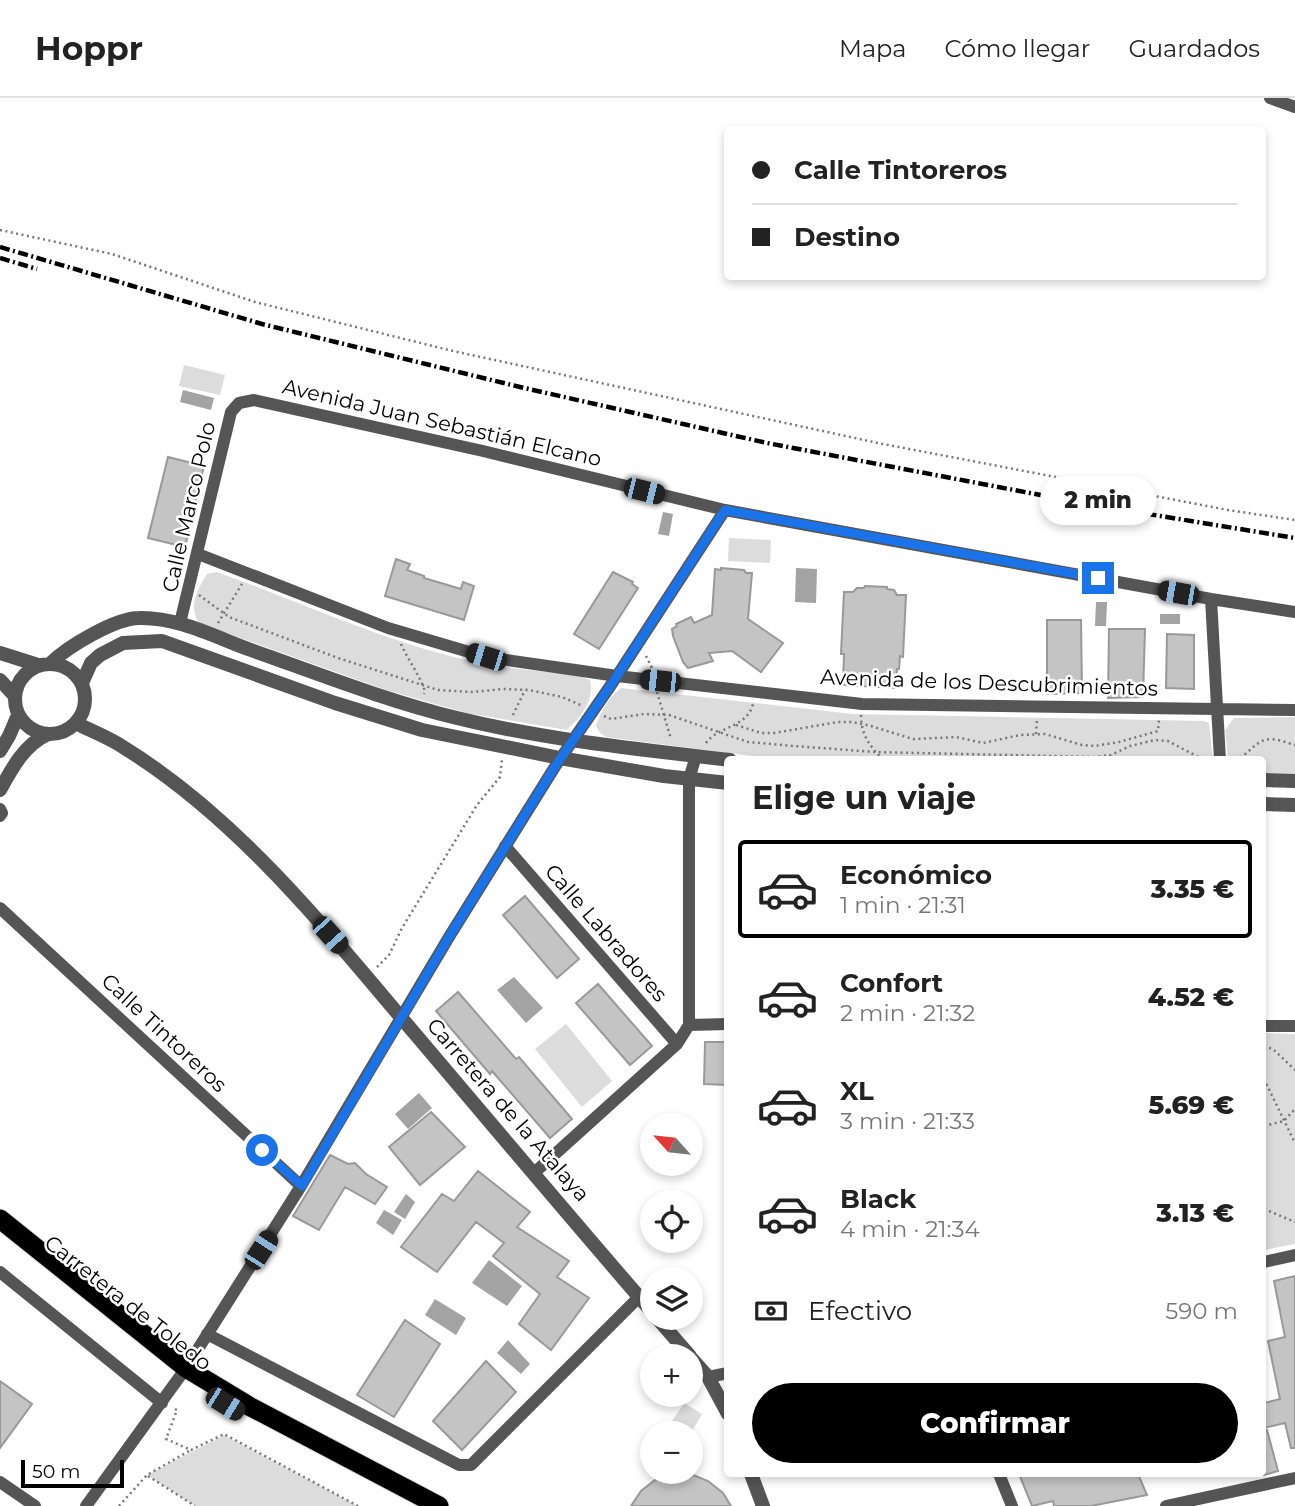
<!DOCTYPE html>
<html lang="es">
<head>
<meta charset="utf-8">
<style>
	body { margin:0; font-family:Montserrat,sans-serif; background:#f2f2f2; color:#222; height:100vh; display:flex; flex-direction:column; font-size:26px; white-space:nowrap }
	* { box-sizing:border-box; margin:0 }
	p { font-size:23px; color:#767676 }
	.icon { flex:none; width:38px; height:38px; fill:none; stroke:currentColor; stroke-width:2; stroke-linecap:round; stroke-linejoin:round }
	.map { position:relative; flex:1; overflow:hidden }
	.panel { position:absolute; left:724px; top:658px; width:542px; height:721px; display:flex; flex-direction:column; background:#fff; border-radius:7px; box-shadow:0 4px 10px #0003 }
	.panel>* { flex:none }
	.banner { position:absolute; left:724px; top:28px; width:542px; height:154px; border-radius:7px; box-shadow:0 4px 10px #0003; display:grid; align-content:center; height:154px; padding:0 28px; background:#fff }
	.needle { width:46px; rotate:297deg }
	.fabs { position:absolute; left:640px; top:1015px; display:grid; gap:14px }
	.fabs a { display:grid; place-items:center; width:63px; height:63px; border-radius:50%; background:#fff; box-shadow:0 4px 10px #0003; font-size:35px }
	.scale { position:absolute; left:21px; bottom:18px; width:103px; box-sizing:border-box; padding-left:7px; border:4px solid #000; border-top:0; font-size:19px; line-height:24px; white-space:nowrap; color:#000; -webkit-text-stroke:5px #fff; paint-order:stroke }
	.end { position:absolute; width:32px; height:32px; margin:-16px; border:9px solid #1a73e8; background:#fff; box-shadow:0 0 0 4px #fff }
	.from { border-radius:50% }
	.bubble { position:absolute; height:49px; border-radius:24px; background:#fff; box-shadow:0 4px 10px #0003; font-size:23px; font-weight:800; line-height:49px; text-align:center }
	.car { position:absolute; width:21px; height:42px; margin:-21px -10px; border-radius:9px; box-shadow:0 0 5px 2px #0007; background:linear-gradient(#222 24%,#8ab4d8 0 40%,#222 0 76%,#8ab4d8 0 86%,#222 0) }
	.banner b { display:flex; align-items:center; gap:24px; height:66px; font-size:26px }
	.banner b+b { border-top:2px solid #e0e0e0 }
	.banner i { width:18px; height:18px; background:#222 }
	ul { padding:0; list-style:none }
	li { display:flex; align-items:center; gap:21px; height:98px; margin:0 14px 10px; padding:0 14px; border:4px solid transparent; border-radius:7px }
	li div { flex:1 }
	li b { display:block; font-size:26px }
	li em { font-style:normal; font-weight:800 }
	li.active { border-color:#000 }
	li>.icon { width:63px; height:63px; stroke-width:1.5 }
	h2 { padding:0 28px; font-size:32px; line-height:84px }
	.pay { display:flex; align-items:center; gap:18px; height:77px; padding:0 28px; font-size:26px }
	.pay p { margin-inline-start:auto }
	.button { display:flex; gap:14px; margin-top:auto; padding:14px 28px }
	.button a { flex:1; height:80px; border-radius:42px; background:#000; color:#fff; font-size:28px; font-weight:800; line-height:80px; text-align:center }
	header { display:flex; align-items:center; gap:42px; box-sizing:border-box; height:98px; padding:0 35px; background:#fff; border-bottom:2px solid #e0e0e0 }
	header strong { font-size:33px }
	nav { display:flex; gap:38px; margin-inline-start:auto; font-size:24px }
	.map>svg:first-child { display:block }
	.green { fill:#dcdcdc }
	.water { fill:#a3a3a3 }
	.building { fill:#c4c4c4; stroke:#999; stroke-width:2 }
	.lines { fill:none; stroke-linecap:round; stroke-linejoin:round }
	.trunk-casing { stroke:#dbdbdb; stroke-width:21 }
	.path { stroke:#777; stroke-width:2.5; stroke-dasharray:2 3.5; stroke-linecap:butt }
	.minor { stroke:#555; stroke-width:12 }
	.tertiary { stroke:#555; stroke-width:14 }
	.trunk { stroke:#000; stroke-width:19 }
	.rail { stroke:#000; stroke-width:4.5; stroke-dasharray:10 3.5 2 3.5; stroke-linecap:butt }
	.route { stroke:#1a73e8; stroke-width:9 }
	.labels { text-anchor:middle; stroke-width:5; stroke-linejoin:round; paint-order:stroke }
	.street-label { font-size:21px; fill:#000; stroke:#fff }
</style>
</head>
<body>
<header>
<strong>Hoppr</strong>
<nav><a>Mapa</a><a>Cómo llegar</a><a>Guardados</a></nav>
</header>
<div class="map">
<svg width="1295" height="1408" viewBox="0 0 1295 1408">
	<rect width="100%" height="100%" fill="#fff"/>
	<path class="green" d="M184 267 225 277 220 297 179 288Z
		M729 440 771 442 770 465 728 463Z
		M217 474C304 505 390 547 481 565 514 572 549 573 582 579L590 582C595 602 581 619 567 632L467 615 386 592 199 525C188 508 197 492 207 476Z
		M621 590 853 616 1204 623 1209 625 1213 661 783 662 606 639 600 635 596 628C600 614 609 599 621 590Z
		M1295 619V676H1264V662L1228 661 1225 632 1234 620Z
		M566 926 612 983 582 1009 535 951Z
		M1264 935 1295 936V1146L1264 1152Z
		M684 1305 702 1316 691 1335H664Z
		M224 1337 358 1408H195L147 1377Z"/>
	<path class="water" d="M183 292 214 300 211 312 180 304Z
		M663 414 673 416 669 438 658 436Z
		M796 470 817 471 816 505 795 504Z
		M1096 504H1107L1106 528H1095Z
		M1160 516H1180V526H1160Z
		M514 879 543 910 526 925 497 892Z
		M419 995 432 1010 408 1031 395 1016Z
		M406 1096 415 1104 405 1121 394 1114Z
		M384 1112 402 1122 393 1137 376 1125Z
		M489 1162 522 1188 507 1208 472 1185Z
		M435 1201 466 1220 456 1237 425 1217Z
		M508 1242 530 1266 521 1276 497 1255Z"/>
	<path class="building" d="M168 359 204 368 185 449 148 440Z
		M396 461 410 466 407 472 424 478V480L461 491 463 484 474 488 464 522 385 498Z
		M721 470 744 472 746 475H752L748 521 783 545 761 574 732 553 709 555 713 563 688 570 683 564 673 538 672 531 677 528 676 526 691 519 694 525 712 517 715 471 721 472Z
		M613 474 633 484 632 486 638 490 599 551 574 536Z
		M865 488 887 489V491L894 492 897 497H906L903 559 900 558 899 571H897L896 590 843 587 844 556H841L844 494H853L857 490H864Z
		M1047 522H1081L1082 595 1047 596Z
		M1109 531H1145L1143 599 1108 600Z
		M1167 536 1194 537V591L1166 590Z
		M525 798 579 861 557 880 503 817Z
		M598 886 652 948 630 967 576 905Z
		M458 894 516 961 519 959 572 1021 550 1040 492 973 490 976 436 913Z
		M705 944H728V987L704 986Z
		M431 1014 465 1049 420 1087 389 1049Z
		M330 1057 348 1066 355 1065 366 1076 387 1089 375 1106 345 1089 319 1132 293 1118Z
		M478 1073 530 1114 517 1129 569 1163 557 1179 589 1200 551 1252 519 1226 540 1196 493 1158 504 1145 476 1124 437 1174 401 1149 442 1096 454 1103Z
		M1295 1178V1350H1291L1285 1325 1264 1330V1305L1280 1301 1268 1243 1285 1239 1274 1183Z
		M405 1222 440 1246 394 1319 357 1297Z
		M486 1263 516 1294 462 1352 433 1323Z
		M0 1283 32 1306 0 1350Z
		M1264 1332H1267L1278 1373 1264 1377Z
		M673 1376H691L708 1383 723 1395 731 1408H631L641 1393 655 1382Z
		M1019 1376H1138L1147 1397 1091 1408H1054L1053 1403 1032 1408Z"/>
	<g class="lines">
		<defs>
			<path id="trunk" d="M0 1121 186 1270 249 1308 439 1408"/>
		</defs>
		<use href="#trunk" class="trunk-casing"/>
		<path class="path" d="M0 132 112 156 255 204 453 253 878 345 1228 412 1295 422
			M199 497 229 519 338 560 438 592 472 594 504 591 529 592 562 599 583 608
			M218 525 242 486
			M401 546C408 562 419 576 425 593L424 596
			M646 558 652 570
			M657 594 671 641
			M513 617 525 592
			M861 617C861 637 870 649 884 662
			M604 618 611 621 644 616 669 617 748 644 794 648 875 654 1094 659 1111 657 1130 648 1155 642 1168 643 1204 662
			M736 627 761 635H774L838 624H852L871 628 913 641 956 639 983 645 1020 637 1045 636 1082 647 1095 648 1119 644 1158 633 1159 622
			M1036 636 1037 622
			M706 645C718 628 747 630 753 606
			M1235 662C1247 658 1254 645 1265 642 1274 639 1287 645 1295 647
			M377 869 389 857 402 830 477 707 500 679 502 661
			M1264 948 1273 951 1295 972
			M1264 981 1295 1045
			M1264 1028 1284 1023 1295 1011
			M1264 1111 1295 1124
			M175 1311 177 1312 166 1341 191 1352 224 1336 358 1408
			M148 1378 195 1408
			M119 1408 147 1377 191 1352"/>
		<path class="minor" d="M1270 0 1295 9
			M198 456 388 530 486 559 617 578 862 606 1295 612
			M1211 501 1220 662
			M180 525 231 314 239 305 254 302 483 353 725 412 1211 501 1295 514
			M0 711 2 715 0 718
			M505 748 677 946
			M0 810 301 1088
			M689 927V681L696 658
			M1264 928H1295
			M534 1075 677 946 689 927 728 926
			M1264 1164 1295 1157
			M0 1174 162 1305
			M207 1236 459 1367H471L639 1199
			M708 1279 728 1275
			M999 1376 1012 1408
			M0 1384 35 1408
			M86 1408 186 1270 301 1088 449 839 556 667 613 584 725 412
			M1166 1408 1295 1380"/>
		<path class="tertiary" d="M0 555 38 567
			M51 565C68 548 116 520 139 520 178 519 215 539 251 552 319 576 387 603 457 620 546 642 639 651 730 662
			M15 601a35 35 0 1 1 70 0a35 35 0 1 1-70 0Z
			M0 582 14 597
			M82 585 91 565 100 557 123 545 162 543 335 605 422 632 560 660 664 678 728 685
			M76 625C91 633 108 639 123 649 240 721 328 834 416 937 495 1030 573 1123 653 1215
			M0 653 9 638 18 617
			M1264 682 1295 683
			M0 692C12 670 25 646 48 636
			M1264 706 1295 707
			M657 1220 690 1258
			M691 1260 708 1279 728 1316
			M751 1376 763 1408"/>
		<use href="#trunk" class="trunk"/>
		<path class="rail" d="M0 149 262 226 520 289 767 345 1093 407 1295 440
			M0 160 37 171"/>
	</g>
	<g class="lines">
		<path class="route" d="M262 1052 302 1088 449 839 556 667 613 584 725 412 1098 480"/>
	</g>
	<g class="labels">
		<g class="street-label">
			<text transform="translate(442 325) rotate(13)" y="7">Avenida Juan Sebastián Elcano</text>
			<text transform="translate(189 409) rotate(-77)" y="7">Calle Marco Polo</text>
			<text transform="translate(989 585) rotate(2)" y="7">Avenida de los Descubrimientos</text>
			<text transform="translate(606 835) rotate(49)" y="7">Calle Labradores</text>
			<text transform="translate(164 935) rotate(43)" y="7">Calle Tintoreros</text>
			<text transform="translate(508 1012) rotate(49)" y="7">Carretera de la Atalaya</text>
			<text transform="translate(128 1205) rotate(38)" y="7">Carretera de Toledo</text>
		</g>
	</g>
</svg>
<div class="fabs">
<a><svg class="needle" viewBox="-14 -14 28 28"><path d="M0-13l5 13h-10z" fill="#e53935"/><path d="M0 13l5-13h-10z" fill="#767676"/></svg></a>
<a><svg class="icon" aria-label="locate" viewBox="0 0 24 24"><circle cx="12" cy="12" r="6"/><path d="M12 2v4M12 18v4M2 12h4M18 12h4"/></svg></a>
<a><svg class="icon" aria-label="layers" viewBox="0 0 24 24"><path d="M12 4l9 5-9 5-9-5zM3 14l9 5 9-5"/></svg></a>
<a>+</a>
<a>−</a>
</div>
<div class="scale">50 m</div>
<i class="end from" style="left:262px;top:1052px"></i>
<i class="end" style="left:1098px;top:480px"></i>
<div class="bubble" style="left:1040px;top:378px;width:116px">2 min</div>
<i class="car" style="left:644px;top:393px;rotate:104deg"></i>
<i class="car" style="left:1178px;top:495px;rotate:280deg"></i>
<i class="car" style="left:486px;top:559px;rotate:287deg"></i>
<i class="car" style="left:660px;top:583px;rotate:276deg"></i>
<i class="car" style="left:330px;top:837px;rotate:138deg"></i>
<i class="car" style="left:261px;top:1152px;rotate:33deg"></i>
<i class="car" style="left:225px;top:1306px;rotate:122deg"></i>
<div class="banner">
<b><i class="from"></i>Calle Tintoreros</b>
<b><i></i>Destino</b>
</div>
<section class="panel">
<h2>Elige un viaje</h2>
<ul>
<li class="active"><svg class="icon" aria-label="car" viewBox="0 0 24 24"><path d="M5 17H2v-5l4-1 3-4h7l3 4 3 1v5h-3M9 17h6M6 11h13"/><circle cx="7" cy="17" r="2"/><circle cx="17" cy="17" r="2"/></svg><div><b>Económico</b><p>1 min · 21:31</p></div><em>3.35 €</em></li>
<li><svg class="icon" aria-label="car" viewBox="0 0 24 24"><path d="M5 17H2v-5l4-1 3-4h7l3 4 3 1v5h-3M9 17h6M6 11h13"/><circle cx="7" cy="17" r="2"/><circle cx="17" cy="17" r="2"/></svg><div><b>Confort</b><p>2 min · 21:32</p></div><em>4.52 €</em></li>
<li><svg class="icon" aria-label="car" viewBox="0 0 24 24"><path d="M5 17H2v-5l4-1 3-4h7l3 4 3 1v5h-3M9 17h6M6 11h13"/><circle cx="7" cy="17" r="2"/><circle cx="17" cy="17" r="2"/></svg><div><b>XL</b><p>3 min · 21:33</p></div><em>5.69 €</em></li>
<li><svg class="icon" aria-label="car" viewBox="0 0 24 24"><path d="M5 17H2v-5l4-1 3-4h7l3 4 3 1v5h-3M9 17h6M6 11h13"/><circle cx="7" cy="17" r="2"/><circle cx="17" cy="17" r="2"/></svg><div><b>Black</b><p>4 min · 21:34</p></div><em>3.13 €</em></li>
</ul>
<div class="pay"><svg class="icon" aria-label="cash" viewBox="0 0 24 24"><path d="M3 7h18v10H3z"/><circle cx="12" cy="12" r="2"/></svg>Efectivo<p>590 m</p></div>
<div class="button"><a>Confirmar</a></div>
</section>
</div>
</body>
</html>
